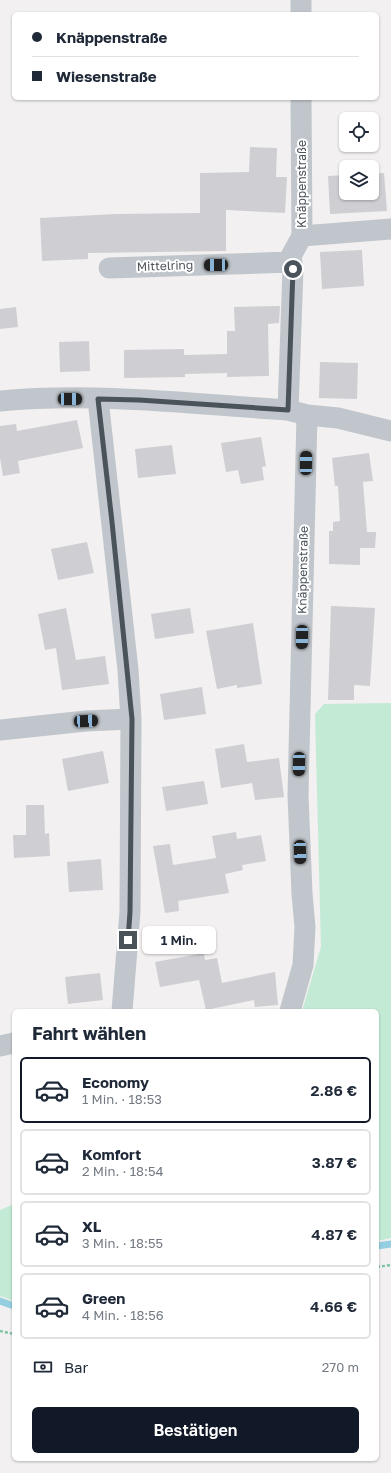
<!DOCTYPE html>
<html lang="de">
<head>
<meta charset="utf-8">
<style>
	body { margin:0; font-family:"Golos Text",sans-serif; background:#f6f6f7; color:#1f2937; height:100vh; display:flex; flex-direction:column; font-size:15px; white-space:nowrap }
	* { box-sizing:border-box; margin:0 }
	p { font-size:13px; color:#747a83 }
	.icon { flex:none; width:22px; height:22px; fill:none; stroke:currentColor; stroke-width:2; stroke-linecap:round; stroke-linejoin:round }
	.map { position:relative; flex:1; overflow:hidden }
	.sheet { position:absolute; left:12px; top:1009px; width:367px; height:452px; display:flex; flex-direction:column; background:#fff; border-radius:6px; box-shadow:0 1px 3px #0004 }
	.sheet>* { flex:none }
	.hud { position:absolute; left:12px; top:12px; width:367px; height:88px; border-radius:6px; box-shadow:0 1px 3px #0004; display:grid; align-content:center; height:88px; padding:0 20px; background:#fff }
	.fabs { position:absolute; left:339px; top:112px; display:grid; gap:8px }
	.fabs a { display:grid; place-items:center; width:40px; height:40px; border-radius:6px; background:#fff; box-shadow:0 1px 3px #0004; font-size:20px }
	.end { position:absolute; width:18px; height:18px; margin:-9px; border:5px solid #4a525a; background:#fff; box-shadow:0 0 0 2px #fff }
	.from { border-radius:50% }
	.bubble { position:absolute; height:28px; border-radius:6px; background:#fff; box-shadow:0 1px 3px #0004; font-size:13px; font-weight:600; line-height:28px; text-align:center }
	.car { position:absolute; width:12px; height:24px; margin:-12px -6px; border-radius:5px; box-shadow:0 0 3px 1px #0007; background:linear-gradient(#222 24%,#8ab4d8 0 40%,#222 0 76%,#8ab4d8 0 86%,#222 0) }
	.hud b { display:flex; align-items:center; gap:14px; height:38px; font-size:15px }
	.hud b+b { border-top:1px solid #e0e1e3 }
	.hud i { width:10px; height:10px; background:#1f2937 }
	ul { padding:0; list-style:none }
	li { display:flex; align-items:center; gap:12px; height:66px; margin:0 8px 6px; padding:0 12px; border:2px solid #e0e1e3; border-radius:6px }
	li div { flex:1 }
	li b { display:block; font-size:15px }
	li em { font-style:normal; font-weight:600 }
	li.current { border-color:#111827 }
	li>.icon { width:36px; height:36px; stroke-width:1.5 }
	h2 { padding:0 20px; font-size:18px; line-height:48px }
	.pay { display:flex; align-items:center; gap:10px; height:44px; padding:0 20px; font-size:15px }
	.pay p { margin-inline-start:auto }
	.action { display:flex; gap:8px; margin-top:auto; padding:8px 20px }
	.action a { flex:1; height:46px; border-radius:6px; background:#111827; color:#fff; font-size:16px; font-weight:600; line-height:46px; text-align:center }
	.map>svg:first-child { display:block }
	.green { fill:#c3ead4 }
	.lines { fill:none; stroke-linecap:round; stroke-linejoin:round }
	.stream { stroke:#96cee1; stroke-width:7 }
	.building { fill:#ceced3 }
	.path { stroke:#7fc4a6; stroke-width:2.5; stroke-dasharray:3 2; stroke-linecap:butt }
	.street { stroke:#c0c6cc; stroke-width:21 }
	.route { stroke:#4a525a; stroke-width:5 }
	.labels { text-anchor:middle; stroke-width:4; stroke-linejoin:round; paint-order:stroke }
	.street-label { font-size:12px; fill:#4a525a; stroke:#fff }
</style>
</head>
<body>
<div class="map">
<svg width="391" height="1473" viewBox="0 0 391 1473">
	<rect width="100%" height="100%" fill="#f2f0f0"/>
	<path class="green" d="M391 703V1238L377 1241V1011H302L321 947 315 714 324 704Z
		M14 1204V1301L0 1296V1210Z"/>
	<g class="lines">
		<path class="stream" d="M377 1246 391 1244
			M0 1301 14 1306"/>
	</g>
	<path class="building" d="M250 147 277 148 276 177H287L285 213 226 210V251L88 253V259L42 261 40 218 116 214 200 213V173L249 172Z
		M384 173 387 211 330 214 328 176 346 175V193H372V174Z
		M362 250 364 286 322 289 320 252Z
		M280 306 279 323 268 324 269 376 227 377V373L185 374V377L124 378V350L184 349V355L227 354V331H235L234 307Z
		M16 307 18 327 0 329V309Z
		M89 341 90 371 60 372 59 342Z
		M320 362 358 363 357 399 319 398Z
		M77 420 83 448 18 461 20 473 3 476 0 458V426L16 424 17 431Z
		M261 437 266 466 262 467 264 480 241 484 238 470 226 472 221 443Z
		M172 445 176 474 138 478 135 449Z
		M369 453 373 481 363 482 367 532H376L375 548H360V565L329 564V531H333V522L340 521 338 486H335L332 458Z
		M87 542 94 573 58 580 51 549Z
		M331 606 375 608 370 686 354 685V700H328Z
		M66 608 76 660 105 656 109 684 62 690 56 648 45 650 38 614Z
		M190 608 194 633 155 639 151 614Z
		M253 623 262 684 237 688V685L217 689 206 631Z
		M202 687 206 714 164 720 160 694Z
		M244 744 247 762 279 758 284 797 255 800 252 783 221 788 215 749Z
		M103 751 109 783 68 791 62 759Z
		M204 781 208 804 166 811 162 787Z
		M26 805H44L45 834 49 833 50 856 14 858 13 835H26Z
		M236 832 237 839 261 835 266 861 242 865 243 870 225 874 229 893 178 901V897L179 911 165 913 153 846 170 844 173 865 216 858 212 836Z
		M101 859 103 890 69 892 67 862Z
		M204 953 205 960 217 958 222 983 275 972 278 1005 255 1007 254 1000 206 1010 199 980 160 987 155 962Z
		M100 973 103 1000 68 1004 65 977Z"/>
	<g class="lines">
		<path class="path" d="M377 1267 391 1265
			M0 1331 14 1334"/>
		<path class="street" d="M301 0V14
			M302 236 391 229
			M109 268 292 262
			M98 399 128 670 131 719 130 912 122 1011
			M0 401C95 392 193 404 288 410L307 415 338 418 391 431
			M288 410 293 269 291 256 302 236 301 98
			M0 730 86 721 131 719
			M290 1011 303 965 305 927 302 894 298 795 307 415
			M0 1046 14 1043"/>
	</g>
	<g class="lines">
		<path class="route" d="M128 940 130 912 132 719 112 522 98 399 139 400 288 410 293 269"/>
	</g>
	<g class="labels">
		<g class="street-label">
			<text transform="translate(302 184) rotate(-90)" y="4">Knäppenstraße</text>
			<text transform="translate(165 266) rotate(-2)" y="4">Mittelring</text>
			<text transform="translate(303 570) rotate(-89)" y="4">Knäppenstraße</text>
		</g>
	</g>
</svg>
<div class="fabs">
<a><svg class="icon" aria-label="locate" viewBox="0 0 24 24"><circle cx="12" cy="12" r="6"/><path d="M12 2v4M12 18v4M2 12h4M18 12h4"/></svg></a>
<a><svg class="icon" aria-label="layers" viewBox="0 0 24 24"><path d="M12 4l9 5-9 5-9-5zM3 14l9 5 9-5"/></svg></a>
</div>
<i class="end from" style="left:293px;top:269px"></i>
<i class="end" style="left:128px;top:940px"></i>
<div class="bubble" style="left:142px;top:926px;width:74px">1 Min.</div>
<i class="car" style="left:216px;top:265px;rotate:269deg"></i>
<i class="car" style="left:70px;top:399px;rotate:91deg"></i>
<i class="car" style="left:306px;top:463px;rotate:1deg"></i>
<i class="car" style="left:302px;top:637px;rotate:181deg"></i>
<i class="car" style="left:86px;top:721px;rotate:87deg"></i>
<i class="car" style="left:299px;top:764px;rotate:181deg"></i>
<i class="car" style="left:300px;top:852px;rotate:178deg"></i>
<div class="hud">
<b><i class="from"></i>Knäppenstraße</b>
<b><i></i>Wiesenstraße</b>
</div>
<section class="sheet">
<h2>Fahrt wählen</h2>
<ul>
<li class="current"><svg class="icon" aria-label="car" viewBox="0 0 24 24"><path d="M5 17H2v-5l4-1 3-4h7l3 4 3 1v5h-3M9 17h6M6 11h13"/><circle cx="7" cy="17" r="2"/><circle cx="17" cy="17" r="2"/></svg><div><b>Economy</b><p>1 Min. · 18:53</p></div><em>2.86 €</em></li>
<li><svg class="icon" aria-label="car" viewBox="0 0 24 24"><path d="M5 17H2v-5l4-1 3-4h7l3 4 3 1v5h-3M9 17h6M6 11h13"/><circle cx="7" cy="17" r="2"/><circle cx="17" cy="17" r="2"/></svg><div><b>Komfort</b><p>2 Min. · 18:54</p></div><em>3.87 €</em></li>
<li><svg class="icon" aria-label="car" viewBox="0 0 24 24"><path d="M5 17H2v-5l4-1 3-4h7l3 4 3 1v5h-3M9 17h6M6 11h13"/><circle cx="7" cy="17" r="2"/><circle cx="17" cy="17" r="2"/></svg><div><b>XL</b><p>3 Min. · 18:55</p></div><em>4.87 €</em></li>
<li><svg class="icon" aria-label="car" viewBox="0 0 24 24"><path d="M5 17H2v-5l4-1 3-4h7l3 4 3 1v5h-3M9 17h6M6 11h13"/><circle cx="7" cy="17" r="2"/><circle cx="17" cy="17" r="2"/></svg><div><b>Green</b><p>4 Min. · 18:56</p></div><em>4.66 €</em></li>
</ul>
<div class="pay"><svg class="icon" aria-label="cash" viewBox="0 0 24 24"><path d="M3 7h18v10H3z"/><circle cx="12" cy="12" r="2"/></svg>Bar<p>270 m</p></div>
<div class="action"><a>Bestätigen</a></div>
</section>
</div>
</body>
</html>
